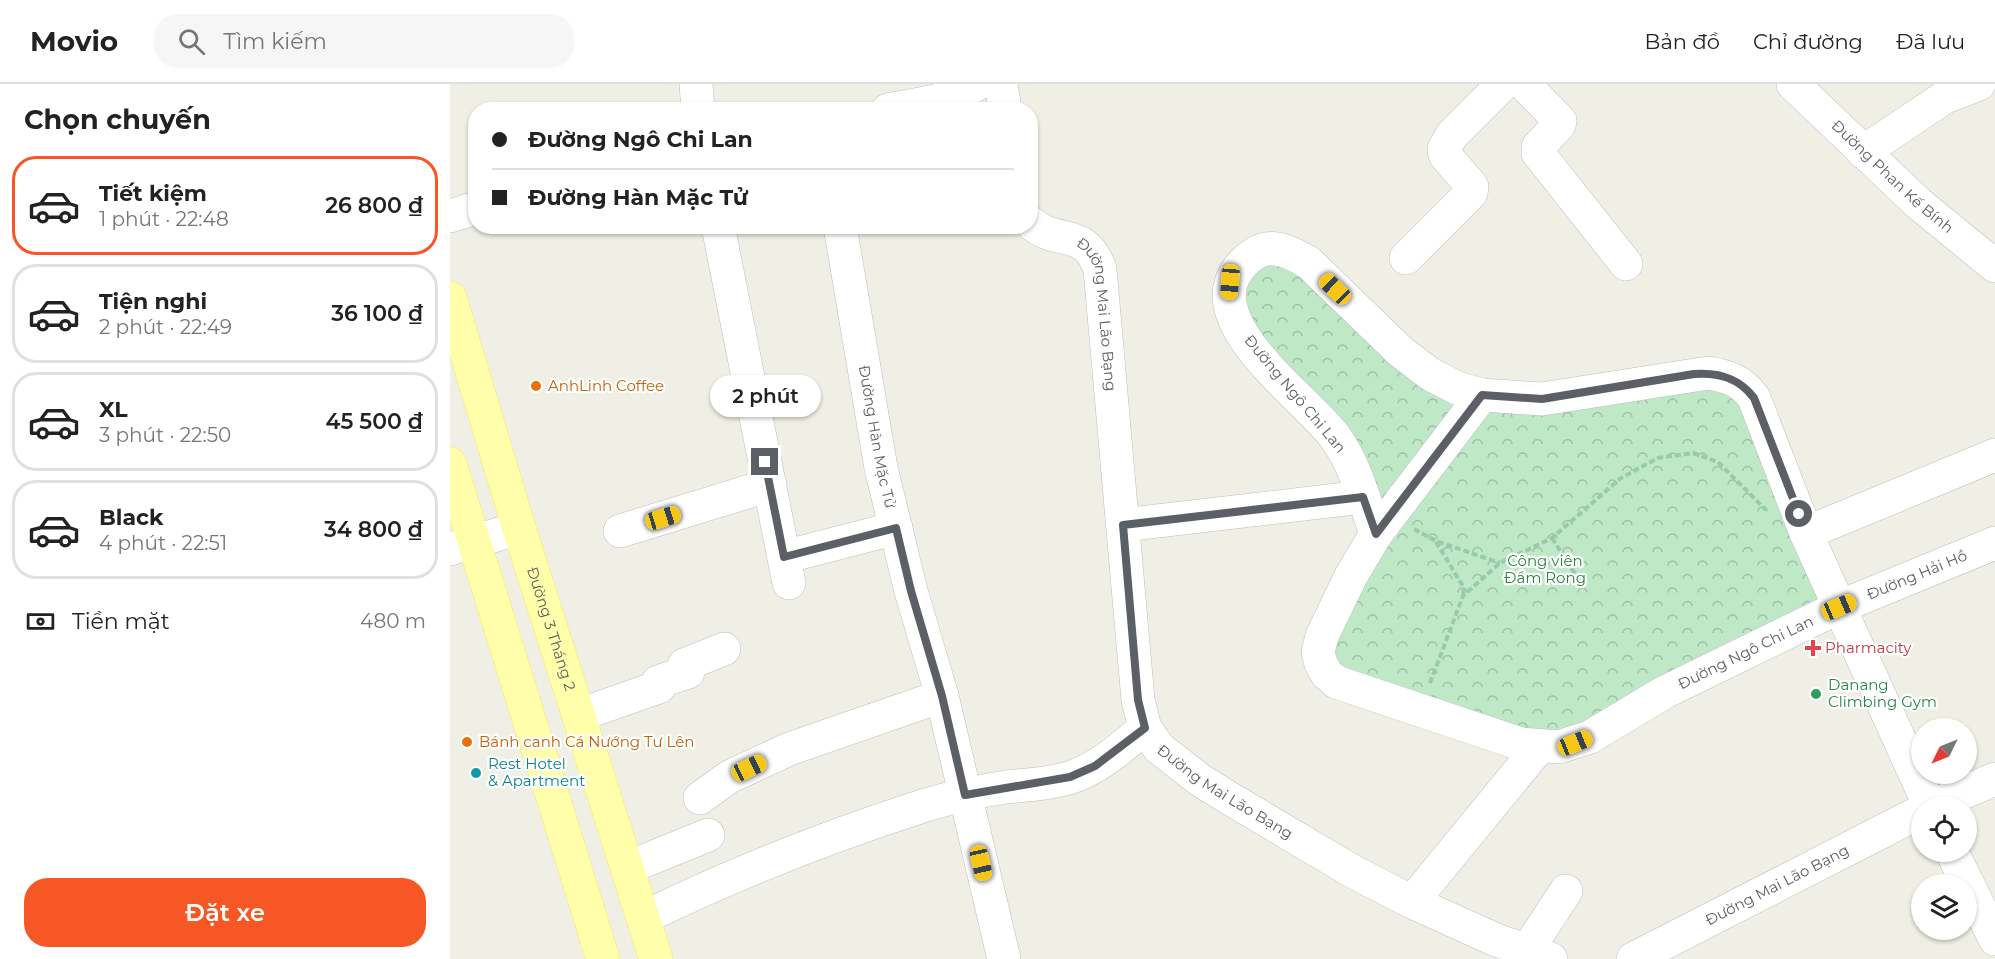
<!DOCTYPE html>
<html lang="vi">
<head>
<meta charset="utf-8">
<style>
	body { margin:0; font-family:Montserrat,sans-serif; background:#f6f6f6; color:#222; height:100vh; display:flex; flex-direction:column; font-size:22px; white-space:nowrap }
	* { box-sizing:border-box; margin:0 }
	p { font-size:20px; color:#767676 }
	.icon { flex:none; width:33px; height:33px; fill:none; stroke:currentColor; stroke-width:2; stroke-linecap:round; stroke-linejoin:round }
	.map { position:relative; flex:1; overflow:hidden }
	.panel { display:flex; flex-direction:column; background:#fff; width:450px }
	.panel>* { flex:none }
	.guide { position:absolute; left:18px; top:18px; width:570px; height:132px; border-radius:24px; box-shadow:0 2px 4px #0004; display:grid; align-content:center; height:132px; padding:0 24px; background:#fff }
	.needle { width:39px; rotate:227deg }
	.buttons { position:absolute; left:1461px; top:634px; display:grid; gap:12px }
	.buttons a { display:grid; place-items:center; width:66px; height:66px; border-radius:50%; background:#fff; box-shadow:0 2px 4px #0004; font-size:30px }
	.end { position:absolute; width:27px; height:27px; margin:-14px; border:8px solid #5c5f66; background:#fff; box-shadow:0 0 0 3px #fff }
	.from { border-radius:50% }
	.bubble { position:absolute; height:42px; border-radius:21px; background:#fff; box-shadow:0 2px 4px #0004; font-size:20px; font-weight:600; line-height:42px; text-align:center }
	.car { position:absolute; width:18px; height:36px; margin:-18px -9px; border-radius:8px; box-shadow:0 0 4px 2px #0007; background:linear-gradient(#f5c518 24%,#345 0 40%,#f5c518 0 76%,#345 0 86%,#f5c518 0) }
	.guide b { display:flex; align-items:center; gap:21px; height:57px; font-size:22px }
	.guide b+b { border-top:2px solid #e0e0e0 }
	.guide i { width:15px; height:15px; background:#222 }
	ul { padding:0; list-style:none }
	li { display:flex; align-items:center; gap:18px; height:99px; margin:0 12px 9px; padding:0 12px; border:3px solid #e0e0e0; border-radius:24px }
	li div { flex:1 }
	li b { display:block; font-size:22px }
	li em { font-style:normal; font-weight:600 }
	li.on { border-color:#f65725 }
	li>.icon { width:54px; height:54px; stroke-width:1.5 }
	h2 { padding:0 24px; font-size:27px; line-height:72px }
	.pay { display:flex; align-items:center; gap:15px; height:66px; padding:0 24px; font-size:22px }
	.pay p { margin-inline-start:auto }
	.action { display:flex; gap:12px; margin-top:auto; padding:12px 24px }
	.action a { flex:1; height:69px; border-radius:24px; background:#f65725; color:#fff; font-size:24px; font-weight:600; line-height:69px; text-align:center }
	header { display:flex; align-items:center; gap:36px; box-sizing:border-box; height:84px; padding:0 30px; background:#fff; border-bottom:2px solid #e0e0e0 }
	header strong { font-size:28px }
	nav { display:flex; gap:33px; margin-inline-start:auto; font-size:21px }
	.search { width:420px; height:54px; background:#f6f6f6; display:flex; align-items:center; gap:15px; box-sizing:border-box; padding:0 21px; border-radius:24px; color:#767676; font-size:22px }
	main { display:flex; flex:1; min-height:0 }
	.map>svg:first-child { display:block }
	.park { fill:url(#park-crowns) }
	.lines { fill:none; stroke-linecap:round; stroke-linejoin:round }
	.minor-casing { stroke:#bcbdc4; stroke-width:34 }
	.major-casing { stroke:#fce852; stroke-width:34 }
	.path { stroke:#98caae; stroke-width:4; stroke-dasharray:6 3; stroke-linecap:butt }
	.minor { stroke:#fff; stroke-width:33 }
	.major { stroke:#ffffab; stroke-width:33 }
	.route { stroke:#5c5f66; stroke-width:8 }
	.food-dot { fill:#e8710a; stroke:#fff; stroke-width:2 }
	.health-dot { fill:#e0444e; stroke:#fff; stroke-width:2 }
	.leisure-dot { fill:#2e9e5b; stroke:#fff; stroke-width:2 }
	.culture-dot { fill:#0f9aa8; stroke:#fff; stroke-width:2 }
	.labels { text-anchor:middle; stroke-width:4.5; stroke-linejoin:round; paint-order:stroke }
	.street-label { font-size:15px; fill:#5c5f66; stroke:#fff }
	.food-label { font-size:15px; fill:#c56008; stroke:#fff; text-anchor:start }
	.park-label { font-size:15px; fill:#2e8340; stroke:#fff }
	.health-label { font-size:15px; fill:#be3a42; stroke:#fff; text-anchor:start }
	.leisure-label { font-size:15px; fill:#27864d; stroke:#fff; text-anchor:start }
	.culture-label { font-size:15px; fill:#0d838f; stroke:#fff; text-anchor:start }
</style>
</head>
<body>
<header>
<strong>Movio</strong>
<div class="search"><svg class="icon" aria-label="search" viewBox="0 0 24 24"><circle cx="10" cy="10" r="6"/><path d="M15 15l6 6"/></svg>Tìm kiếm</div>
<nav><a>Bản đồ</a><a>Chỉ đường</a><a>Đã lưu</a></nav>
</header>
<main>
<section class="panel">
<h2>Chọn chuyến</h2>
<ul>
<li class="on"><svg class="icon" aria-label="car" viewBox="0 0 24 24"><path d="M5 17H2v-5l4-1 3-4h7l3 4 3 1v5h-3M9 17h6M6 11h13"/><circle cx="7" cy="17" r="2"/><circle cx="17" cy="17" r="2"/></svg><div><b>Tiết kiệm</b><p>1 phút · 22:48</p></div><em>26 800 ₫</em></li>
<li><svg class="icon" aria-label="car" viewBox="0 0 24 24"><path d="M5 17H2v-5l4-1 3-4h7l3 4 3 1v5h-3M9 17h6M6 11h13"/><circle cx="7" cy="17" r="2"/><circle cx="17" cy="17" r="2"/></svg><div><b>Tiện nghi</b><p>2 phút · 22:49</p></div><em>36 100 ₫</em></li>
<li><svg class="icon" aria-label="car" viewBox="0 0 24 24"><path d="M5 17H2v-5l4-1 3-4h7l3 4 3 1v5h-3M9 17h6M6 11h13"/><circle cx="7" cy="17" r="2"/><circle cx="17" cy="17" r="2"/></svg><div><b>XL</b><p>3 phút · 22:50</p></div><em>45 500 ₫</em></li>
<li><svg class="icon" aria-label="car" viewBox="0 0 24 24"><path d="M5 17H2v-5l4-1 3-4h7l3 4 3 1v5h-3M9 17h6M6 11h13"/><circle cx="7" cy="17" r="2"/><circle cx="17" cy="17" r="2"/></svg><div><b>Black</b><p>4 phút · 22:51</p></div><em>34 800 ₫</em></li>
</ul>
<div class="pay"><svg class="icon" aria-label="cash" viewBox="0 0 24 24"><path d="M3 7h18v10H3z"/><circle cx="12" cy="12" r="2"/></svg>Tiền mặt<p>480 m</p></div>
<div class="action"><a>Đặt xe</a></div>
</section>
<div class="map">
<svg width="1545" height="875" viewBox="0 0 1545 875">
	<defs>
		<pattern id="park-crowns" width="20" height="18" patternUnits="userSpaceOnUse" patternTransform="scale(1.5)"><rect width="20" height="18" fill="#bfe9c6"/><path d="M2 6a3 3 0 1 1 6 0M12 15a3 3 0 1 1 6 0" fill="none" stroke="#9ec0a5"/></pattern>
	</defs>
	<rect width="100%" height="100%" fill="#f0efe5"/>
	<path class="park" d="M825 164 1032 311 1244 290 1304 314 1389 523 1089 663 877 590 868 568 926 449 913 413 797 257 780 198Z"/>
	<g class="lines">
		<defs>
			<g id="minor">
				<path d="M246 0 248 26"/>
				<path d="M551 0 555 26"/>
				<path d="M1074 0 1110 37 1109 41 1088 63V69L1176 180"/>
				<path id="s1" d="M1343 0 1468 119 1545 182"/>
				<path d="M438 26C468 20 501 17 527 0"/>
				<path d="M1413 68 1495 13 1529 0"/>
				<path d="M0 132 26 124"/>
				<path id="s2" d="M580 138C606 163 634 141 650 185L688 616 695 644 709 664 750 696 779 714 902 787 962 818 1046 856 1101 875"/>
				<path d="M268 142 339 499"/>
				<path id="s3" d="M390 142 431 384 461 507 492 612 554 875"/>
				<path d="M956 174 1021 109 1022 103 1020 100 995 71 994 65 1002 51 1053 0"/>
				<path id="s4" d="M1032 311 926 450 901 492 872 552 868 568 871 580 877 590 886 598 1071 660 1109 663 1140 653 1215 608 1389 523 1545 459"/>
				<path d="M673 441 913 413"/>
				<path d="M170 447 320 401"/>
				<path d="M1356 449 1545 371"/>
				<path d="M926 450C914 416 906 382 885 353 857 315 754 244 785 190 790 181 801 170 812 166 828 161 845 170 859 179L950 267 980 290 1007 304 1032 311 1092 315 1258 289C1278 292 1292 297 1304 314L1356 449 1480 723"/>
				<path d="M0 465 69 444"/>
				<path d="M334 473 446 444"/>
				<path d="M129 631 209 603 208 598 238 588 234 581 274 565"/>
				<path d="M250 714 279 693 339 665 492 612"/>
				<path d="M1479 723 1545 695"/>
				<path d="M1502 768 1545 855"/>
				<path d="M177 784 258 751"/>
				<path d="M962 818 1089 663"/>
				<path d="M193 834C285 789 379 752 476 721 502 713 530 707 556 703 577 701 599 700 619 694 648 685 672 663 695 644"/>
				<path d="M1076 868 1116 807"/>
				<path id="s5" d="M1183 875 1472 727"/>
			</g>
			<g id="major">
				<path id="s6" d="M0 214 69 444 206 875"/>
				<path d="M0 380 153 875"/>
			</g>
		</defs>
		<use href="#minor" class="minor-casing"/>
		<use href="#major" class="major-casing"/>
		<path class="path" d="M964 445 986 457 1050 479
			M1102 454 1131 499
			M986 458 1014 504 1013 512
			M980 599 1013 512 1050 479 1102 454 1171 394 1208 374 1243 369 1268 378 1316 426"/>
		<use href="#minor" class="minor"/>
		<use href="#major" class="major"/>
	</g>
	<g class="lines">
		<path class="route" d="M315 378 334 473 446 444 461 507 492 612 515 711 620 693 645 682 695 644 688 616 673 441 913 413 926 450 1032 311 1092 315 1244 290C1269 288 1289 294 1304 314L1349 430"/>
	</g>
	<g class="food-dot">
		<circle cx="86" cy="302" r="6"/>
		<circle cx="17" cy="658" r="6"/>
	</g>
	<path class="health-dot" d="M1360 555h6v6h6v6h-6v6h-6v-6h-6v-6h6z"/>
	<circle class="leisure-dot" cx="1366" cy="610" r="6"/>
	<circle class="culture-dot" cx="26" cy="689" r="6"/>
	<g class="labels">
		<g class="street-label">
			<text dy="5" stroke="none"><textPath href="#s1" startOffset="136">Đường Phan Kế Bính</textPath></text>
			<text dy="5" stroke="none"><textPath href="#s2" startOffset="132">Đường Mai Lão Bạng</textPath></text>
			<text transform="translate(845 310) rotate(50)" y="5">Đường Ngô Chi Lan</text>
			<text dy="5" stroke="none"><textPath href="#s3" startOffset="214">Đường Hàn Mặc Tử</textPath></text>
			<text dy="5" stroke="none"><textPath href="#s4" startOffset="974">Đường Hải Hồ</textPath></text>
			<text dy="5" stroke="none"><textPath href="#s6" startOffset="346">Đường 3 Tháng 2</textPath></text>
			<text dy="5" stroke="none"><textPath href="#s4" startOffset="786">Đường Ngô Chi Lan</textPath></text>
			<text dy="5" stroke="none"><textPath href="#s2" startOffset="654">Đường Mai Lão Bạng</textPath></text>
			<text dy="5" stroke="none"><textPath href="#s5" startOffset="162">Đường Mai Lão Bạng</textPath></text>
		</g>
		<g class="food-label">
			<text x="98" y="307">AnhLinh Coffee</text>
			<text x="29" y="663">Bánh canh Cá Nướng Tư Lên</text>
		</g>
		<g class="park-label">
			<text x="1095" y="482">Công viên<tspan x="1095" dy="17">Đầm Rong</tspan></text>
		</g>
		<g class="health-label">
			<text x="1375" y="569">Pharmacity</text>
		</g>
		<g class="leisure-label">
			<text x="1378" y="606">Danang<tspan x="1378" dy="17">Climbing Gym</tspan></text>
		</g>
		<g class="culture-label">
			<text x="38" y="685">Rest Hotel<tspan x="38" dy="17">&amp; Apartment</tspan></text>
		</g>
	</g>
</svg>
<div class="buttons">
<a><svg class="needle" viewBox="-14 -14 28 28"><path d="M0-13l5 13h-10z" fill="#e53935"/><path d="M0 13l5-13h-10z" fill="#767676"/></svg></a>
<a><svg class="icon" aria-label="locate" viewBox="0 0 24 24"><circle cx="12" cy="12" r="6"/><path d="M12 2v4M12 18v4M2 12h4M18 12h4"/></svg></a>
<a><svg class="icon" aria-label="layers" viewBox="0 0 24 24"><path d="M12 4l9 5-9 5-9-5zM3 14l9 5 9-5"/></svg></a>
</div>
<i class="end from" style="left:1349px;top:430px"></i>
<i class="end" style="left:315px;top:378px"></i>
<div class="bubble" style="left:260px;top:291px;width:111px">2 phút</div>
<i class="car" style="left:780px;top:198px;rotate:185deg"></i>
<i class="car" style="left:885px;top:205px;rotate:314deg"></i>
<i class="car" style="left:213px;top:434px;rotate:73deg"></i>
<i class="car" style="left:1389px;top:523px;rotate:67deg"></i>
<i class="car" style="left:1125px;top:659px;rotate:68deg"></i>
<i class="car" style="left:299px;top:684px;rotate:65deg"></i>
<i class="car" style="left:531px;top:779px;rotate:167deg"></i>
<div class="guide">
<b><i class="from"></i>Đường Ngô Chi Lan</b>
<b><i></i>Đường Hàn Mặc Tử</b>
</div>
</div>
</main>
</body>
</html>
